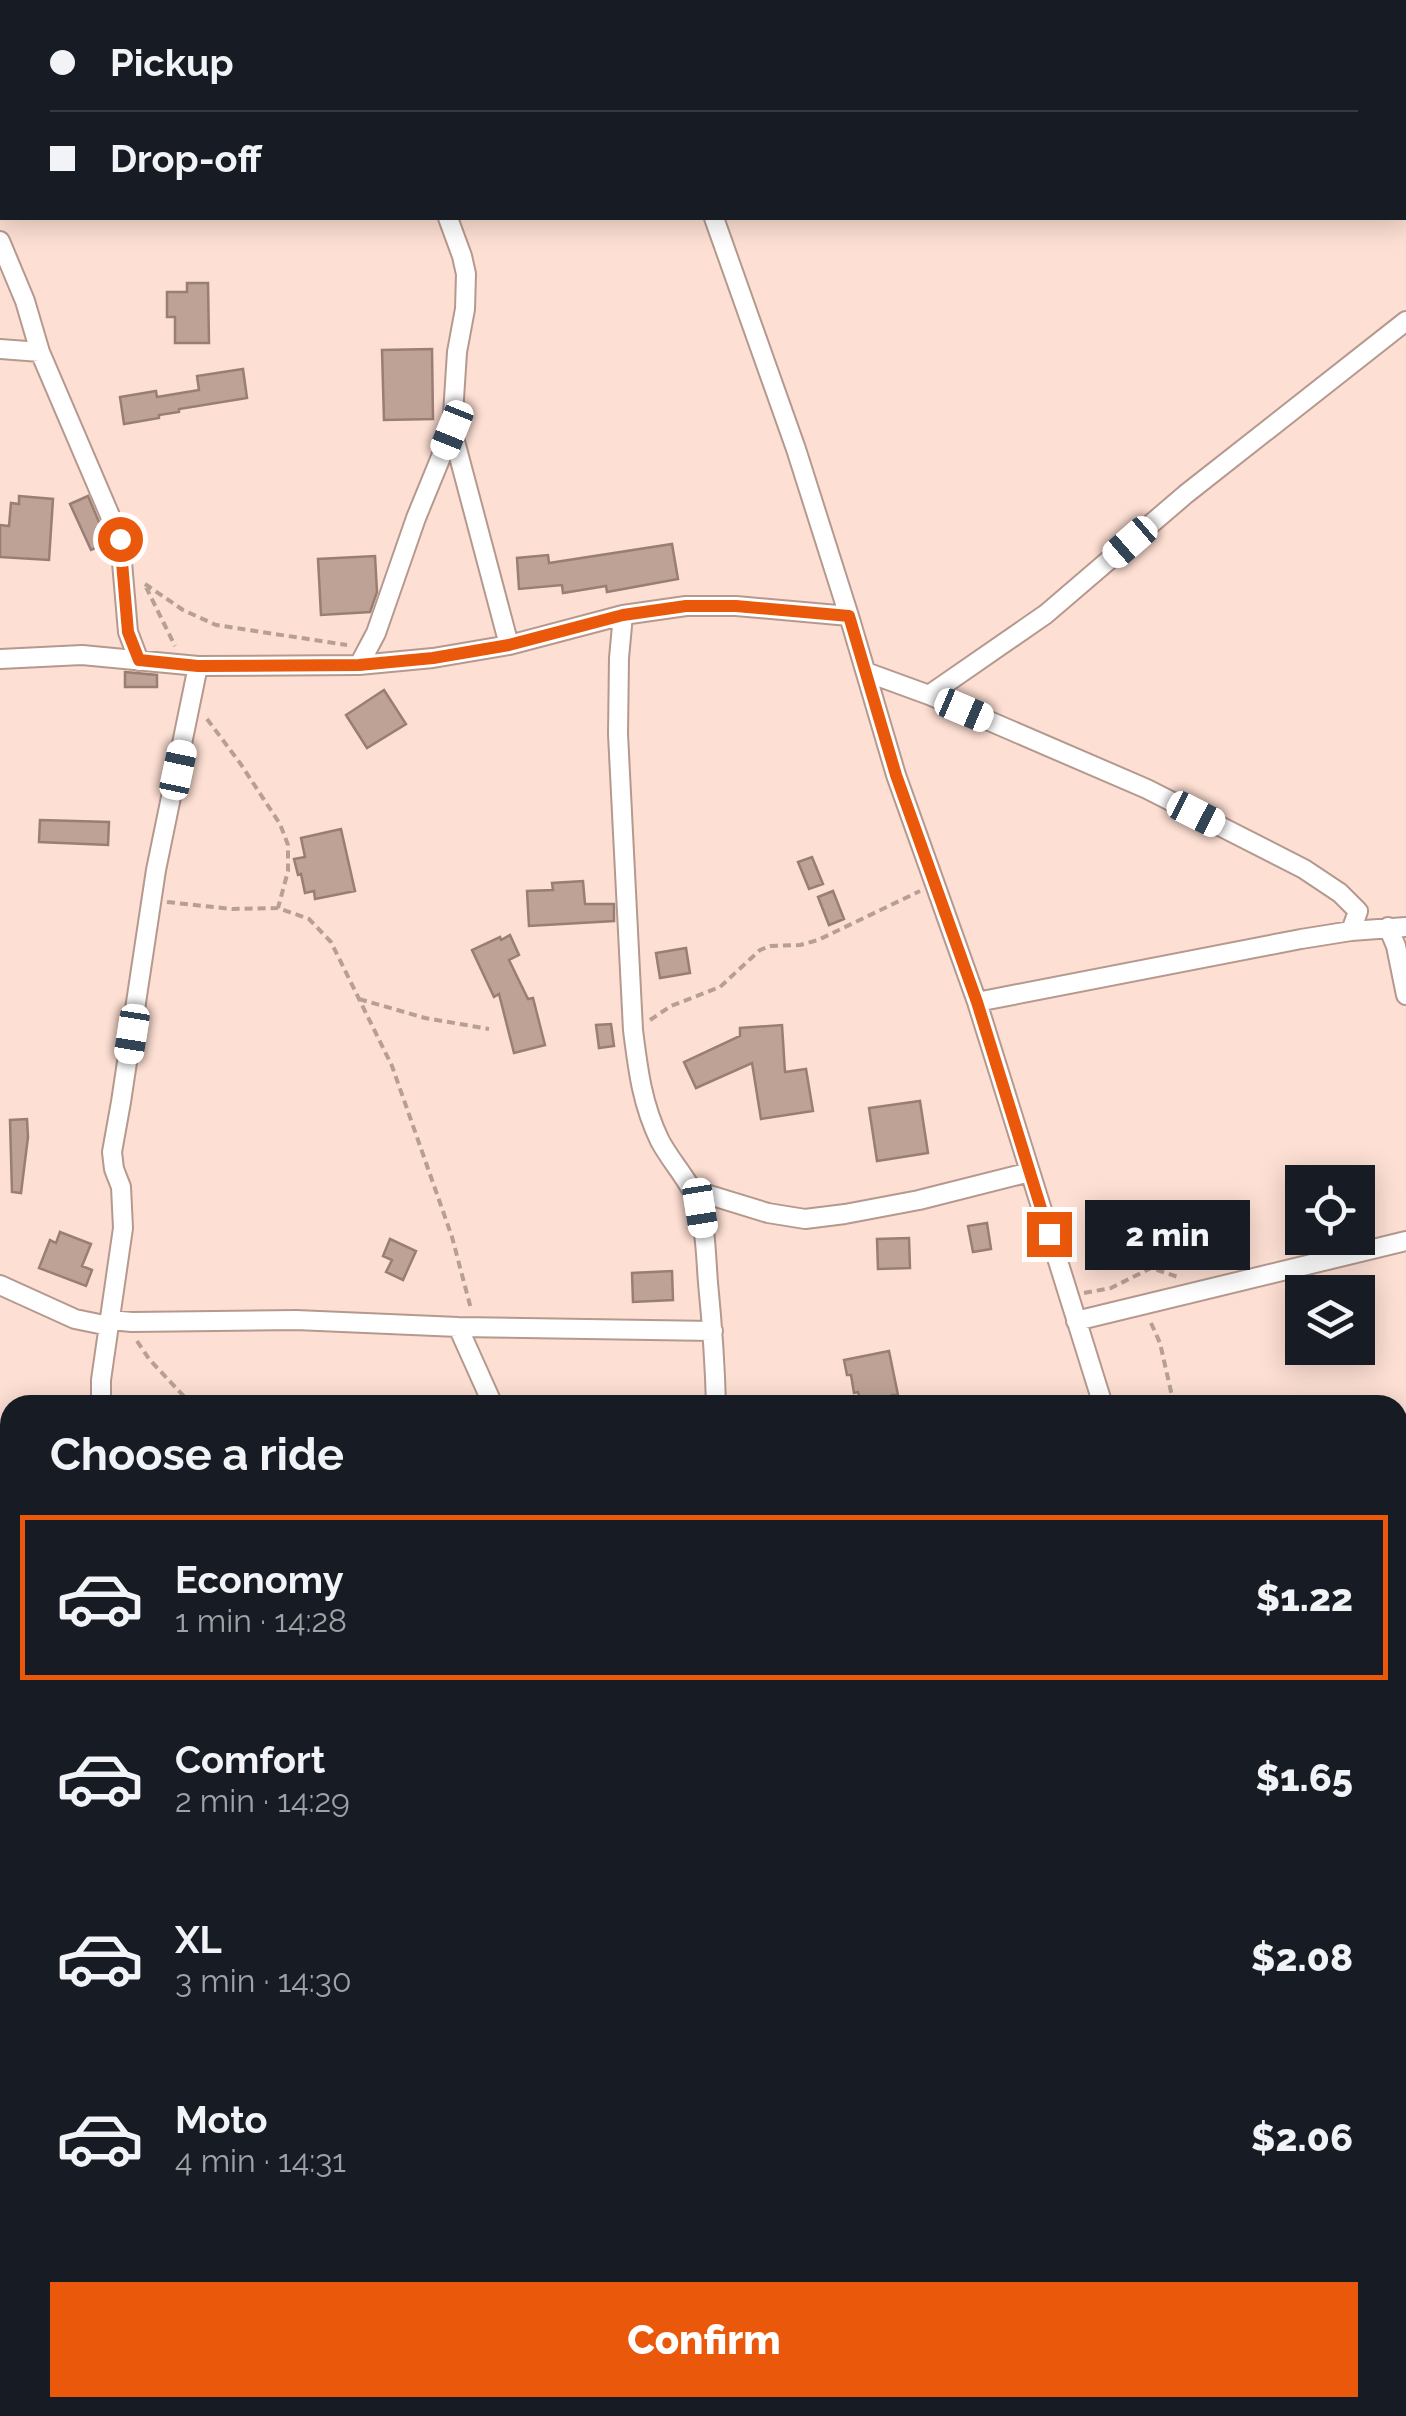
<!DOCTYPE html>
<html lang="en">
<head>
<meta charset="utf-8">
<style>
	body { margin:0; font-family:Raleway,sans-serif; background:#20242c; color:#f1f3f6; height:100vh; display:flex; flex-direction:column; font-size:38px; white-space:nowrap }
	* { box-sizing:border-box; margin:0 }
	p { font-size:32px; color:#9ea1a6 }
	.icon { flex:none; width:55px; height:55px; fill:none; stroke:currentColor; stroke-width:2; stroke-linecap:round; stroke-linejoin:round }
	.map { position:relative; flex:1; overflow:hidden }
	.drawer { position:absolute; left:0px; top:1395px; width:1408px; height:1022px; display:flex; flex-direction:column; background:#171b24; border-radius:30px 30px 0 0; box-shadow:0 5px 25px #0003 }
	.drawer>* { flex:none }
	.hud { position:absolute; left:0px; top:0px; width:1408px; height:220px; box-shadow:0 5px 25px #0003; display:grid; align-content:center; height:220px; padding:0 50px; background:#171b24 }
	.fabs { position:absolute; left:1285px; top:1165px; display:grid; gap:20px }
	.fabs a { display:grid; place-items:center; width:90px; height:90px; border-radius:0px; background:#171b24; box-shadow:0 5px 25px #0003; font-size:50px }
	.end { position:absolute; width:45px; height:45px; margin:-22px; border:12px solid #ea580c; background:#fff; box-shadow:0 0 0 5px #fff }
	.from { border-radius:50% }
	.bubble { position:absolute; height:70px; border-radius:0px; background:#171b24; box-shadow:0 5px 25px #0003; font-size:32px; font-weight:800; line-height:70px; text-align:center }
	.car { position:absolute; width:30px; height:60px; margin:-30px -15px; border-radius:12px; box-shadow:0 0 8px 2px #0007; background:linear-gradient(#fff 24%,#345 0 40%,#fff 0 76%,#345 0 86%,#fff 0) }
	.hud b { display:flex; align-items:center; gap:35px; height:95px; font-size:38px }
	.hud b+b { border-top:2px solid #363941 }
	.hud i { width:25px; height:25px; background:#f1f3f6 }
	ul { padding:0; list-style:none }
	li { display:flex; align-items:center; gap:30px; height:165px; margin:0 20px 15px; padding:0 30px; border:5px solid transparent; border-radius:0px }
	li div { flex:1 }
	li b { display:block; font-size:38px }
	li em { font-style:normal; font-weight:800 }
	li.selected { border-color:#ea580c }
	li>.icon { width:90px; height:90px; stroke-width:1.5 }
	h2 { padding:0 50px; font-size:45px; line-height:120px }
	.action { display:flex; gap:20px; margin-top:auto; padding:20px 50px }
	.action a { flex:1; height:115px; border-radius:0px; background:#ea580c; color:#fff; font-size:40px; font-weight:800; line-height:115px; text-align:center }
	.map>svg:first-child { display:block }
	.building { fill:#bea296; stroke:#997e73; stroke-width:2.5 }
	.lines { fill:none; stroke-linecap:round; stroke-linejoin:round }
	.street-casing { stroke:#b5998e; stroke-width:22 }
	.path { stroke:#b79f96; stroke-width:4; stroke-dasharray:8 5; stroke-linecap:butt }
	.street { stroke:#fff; stroke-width:18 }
	.route { stroke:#ea580c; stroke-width:12 }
</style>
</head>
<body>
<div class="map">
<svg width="1406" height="2416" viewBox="0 0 1406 2416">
	<rect width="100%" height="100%" fill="#fddfd3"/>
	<path class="building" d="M187 283H208L209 343H175V317H167V292H187Z
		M432 349 433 419 384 420 382 350Z
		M243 369 247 398 179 409V412L159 415V418L124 424 120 397 156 391 157 397 199 390 197 376Z
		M19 496 53 499 49 560 0 557V525L9 526 11 503 19 504Z
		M88 496 108 543 91 550 70 504Z
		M672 544 678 579 607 592 606 586 563 593 562 585 519 589 517 558 548 555 549 563Z
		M375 556 377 592 370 612 321 615 318 559Z
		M125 672 157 675V687H125Z
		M384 690 406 724 367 748 346 715Z
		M40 820 109 822 108 845 39 842Z
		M341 829 355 891 315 899 314 891 305 893 301 874 298 875 294 859 305 857 301 838Z
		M812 857 823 884 809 889 798 862Z
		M583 881 585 904H614V921L529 926 527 891 553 890 552 883Z
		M833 891 844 919 829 925 818 897Z
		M510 935 519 955 509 960 528 999 533 998 545 1045 514 1053 499 994 494 997 472 950 500 937 501 940Z
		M686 948 690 973 660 978 656 953Z
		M611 1024 614 1046 599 1048 596 1025Z
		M782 1025 785 1072 806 1069 813 1111 761 1119 752 1063 696 1088 684 1062 740 1036V1028Z
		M920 1101 928 1153 877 1161 869 1108Z
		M27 1119 28 1137 21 1193 12 1192 10 1120Z
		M987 1223 991 1249 973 1252 968 1226Z
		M60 1232 91 1244 82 1266 92 1270 86 1286 39 1268 50 1240 56 1243Z
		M909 1238 910 1268 878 1269 877 1239Z
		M390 1239 416 1251 403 1280 386 1272 392 1260 383 1256Z
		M672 1271 673 1300 633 1302 632 1273Z
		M889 1351 898 1395H892L894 1405H861L858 1392 854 1393 851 1375H847L844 1360Z"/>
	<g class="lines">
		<defs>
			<path id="street" d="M436 0V2
				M635 0 636 2
				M448 218 462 256 466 274 465 309 457 352 452 430 509 645
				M714 218 796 449 849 616 896 775 977 1002 1103 1405
				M0 241 25 301 40 352 120 539 128 632 139 661
				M0 349 40 352
				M623 615 619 658 618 734 633 1030C638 1070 642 1104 660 1141 671 1162 693 1185 699 1206 706 1231 706 1258 708 1283 712 1323 715 1364 716 1405
				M0 659 82 655 198 666 359 665 433 658 509 645 623 615 686 606H736L849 616
				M359 665 376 633 416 518 452 430
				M866 672 929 695 1147 789 1304 869 1340 893 1358 911 1351 931
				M929 695 1046 614 1186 494 1406 321
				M1388 927 1396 946 1406 995
				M977 1002 1301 939 1351 931 1406 927
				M693 1190 768 1213 805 1219 845 1214 919 1200 1030 1172
				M0 1285 75 1319 109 1326
				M109 1320 132 1322 296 1320 458 1327 713 1331
				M1076 1321 1406 1241
				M458 1327 493 1405
				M101 1405V1380L123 1228 121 1187 114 1169 112 1152 121 1102 156 870 198 666
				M0 1726 10 1737
				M0 1948 10 1904
				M1398 1983 1406 1982
				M0 1999H10
				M0 2214 10 2215
				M1370 2408 1372 2416"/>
		</defs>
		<use href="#street" class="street-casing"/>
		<path class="path" d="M0 108 2 110
			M145 584 183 610 216 625 347 645
			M146 587 175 646
			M207 719 240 763 280 824 288 845V871L278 908
			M167 902 232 909 278 908 309 919 331 942 392 1066 452 1237 471 1309
			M359 999 425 1018 489 1029
			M650 1020 671 1006 720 987 760 950 770 946 800 945 818 940 920 891
			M1084 1293 1111 1288 1151 1268 1178 1277
			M1151 1323 1160 1343 1174 1405
			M137 1341 149 1359 192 1405
			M685 2408 686 2413
			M875 2408 881 2416
			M963 2416 965 2408"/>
		<use href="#street" class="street"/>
	</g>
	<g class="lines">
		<path class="route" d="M120 539 128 632 139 660 198 666 359 665 433 658 509 645 623 615 686 606H736L849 616 896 775 977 1002 1049 1234"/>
	</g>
</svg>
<div class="fabs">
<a><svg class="icon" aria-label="locate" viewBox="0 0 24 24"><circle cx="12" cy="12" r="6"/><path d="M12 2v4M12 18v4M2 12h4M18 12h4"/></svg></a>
<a><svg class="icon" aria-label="layers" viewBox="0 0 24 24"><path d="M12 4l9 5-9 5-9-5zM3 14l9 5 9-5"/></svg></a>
</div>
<i class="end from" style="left:120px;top:539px"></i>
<i class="end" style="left:1049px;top:1234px"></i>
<div class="bubble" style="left:1085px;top:1200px;width:165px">2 min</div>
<i class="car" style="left:452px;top:430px;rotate:202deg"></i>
<i class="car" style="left:1130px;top:542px;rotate:229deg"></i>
<i class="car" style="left:964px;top:710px;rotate:113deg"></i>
<i class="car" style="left:178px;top:770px;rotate:12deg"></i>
<i class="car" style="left:1196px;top:814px;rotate:117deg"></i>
<i class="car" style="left:132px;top:1034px;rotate:189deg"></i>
<i class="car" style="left:700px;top:1208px;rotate:171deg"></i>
<div class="hud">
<b><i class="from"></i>Pickup</b>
<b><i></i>Drop-off</b>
</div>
<section class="drawer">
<h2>Choose a ride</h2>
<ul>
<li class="selected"><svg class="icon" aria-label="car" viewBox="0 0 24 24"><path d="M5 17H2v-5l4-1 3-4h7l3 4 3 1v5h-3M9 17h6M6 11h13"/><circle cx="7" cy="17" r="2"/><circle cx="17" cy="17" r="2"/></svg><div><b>Economy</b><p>1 min · 14:28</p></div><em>$1.22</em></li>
<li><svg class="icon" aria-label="car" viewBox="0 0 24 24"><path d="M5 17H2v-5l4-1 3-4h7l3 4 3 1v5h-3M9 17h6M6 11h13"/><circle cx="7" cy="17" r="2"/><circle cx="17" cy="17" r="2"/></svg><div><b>Comfort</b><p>2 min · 14:29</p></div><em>$1.65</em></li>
<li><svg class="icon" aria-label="car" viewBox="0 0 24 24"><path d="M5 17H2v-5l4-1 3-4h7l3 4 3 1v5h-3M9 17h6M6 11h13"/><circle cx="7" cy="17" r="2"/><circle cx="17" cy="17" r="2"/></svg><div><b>XL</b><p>3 min · 14:30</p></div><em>$2.08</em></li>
<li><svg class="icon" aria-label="car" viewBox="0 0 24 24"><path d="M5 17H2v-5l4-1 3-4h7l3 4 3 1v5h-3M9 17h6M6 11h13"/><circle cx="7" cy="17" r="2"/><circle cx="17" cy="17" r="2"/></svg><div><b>Moto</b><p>4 min · 14:31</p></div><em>$2.06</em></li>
</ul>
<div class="action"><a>Confirm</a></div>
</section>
</div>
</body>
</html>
